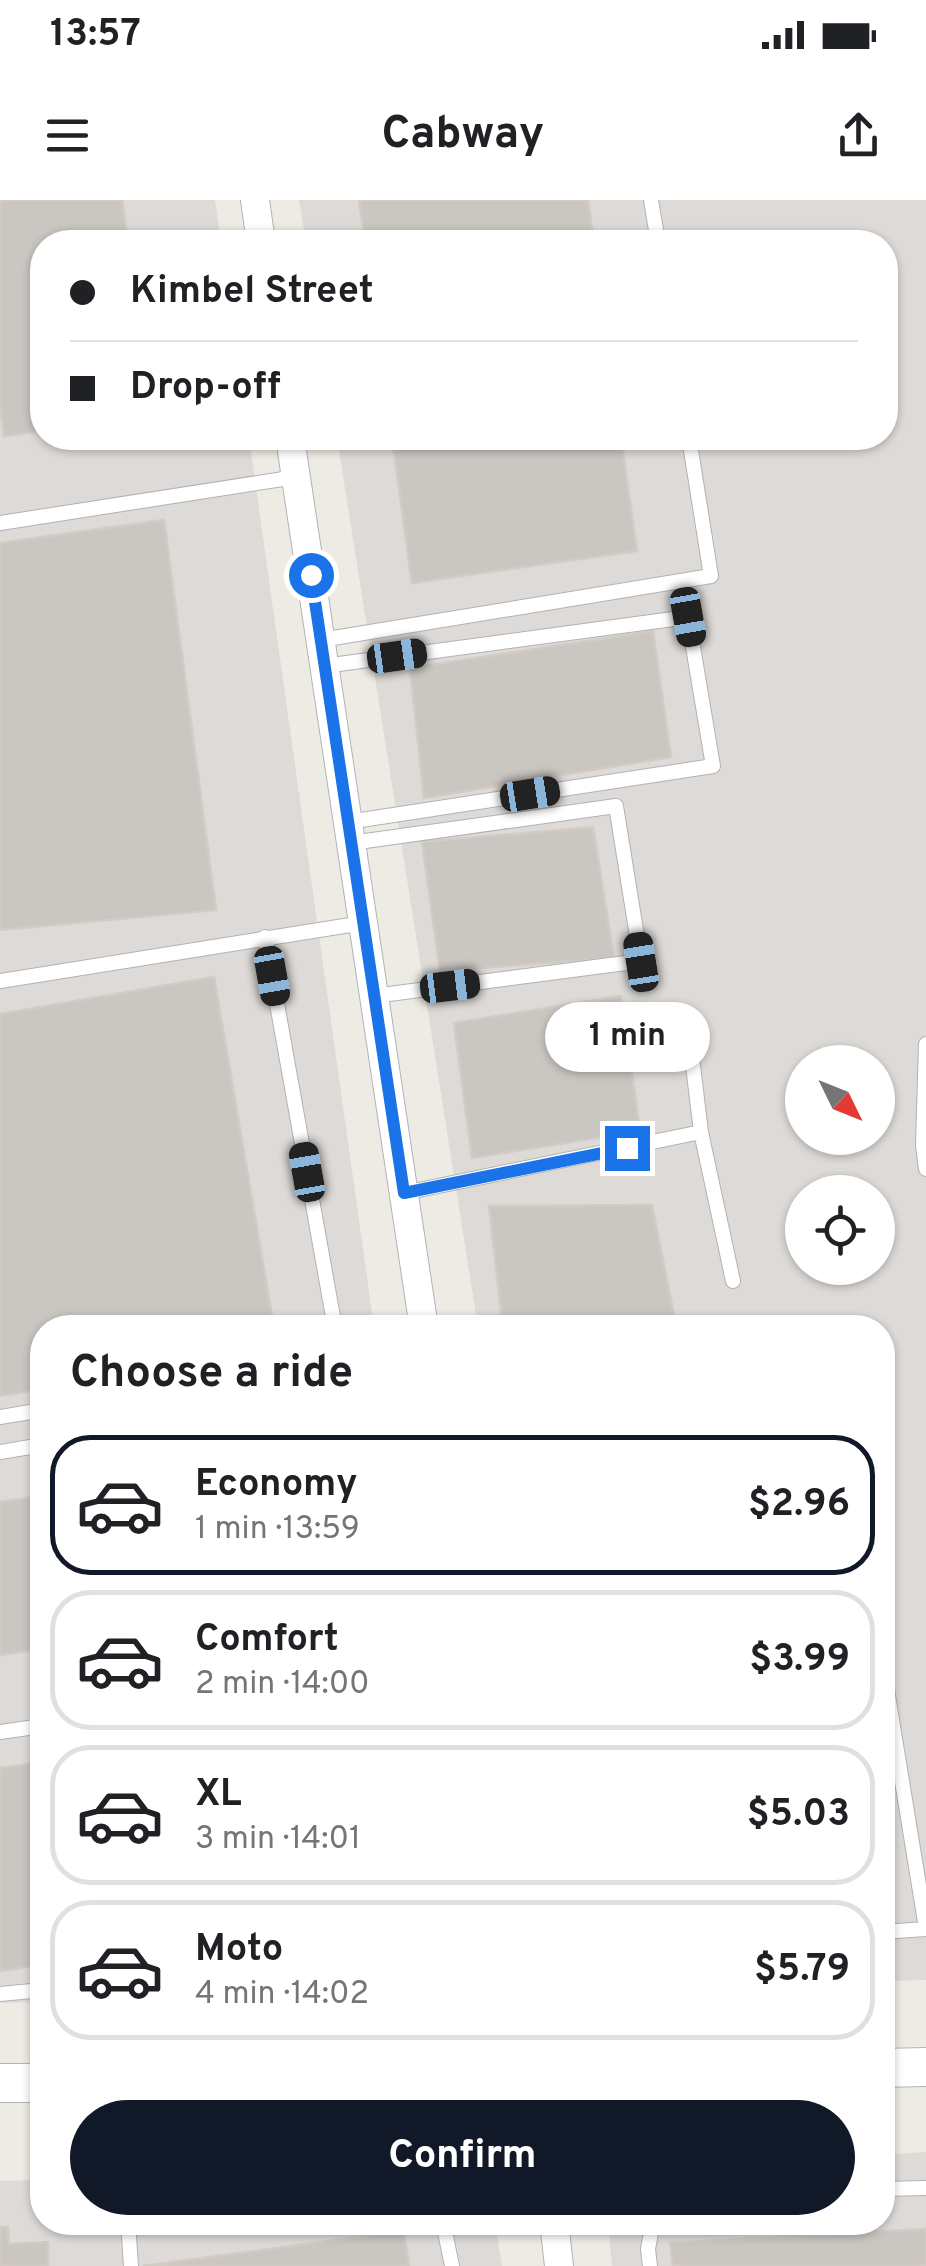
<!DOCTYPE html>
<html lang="en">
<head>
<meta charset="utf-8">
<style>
	body { margin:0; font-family:Overpass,sans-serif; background:#f6f6f6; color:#202124; height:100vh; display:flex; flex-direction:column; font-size:38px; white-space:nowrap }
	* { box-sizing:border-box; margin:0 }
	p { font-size:32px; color:#757577 }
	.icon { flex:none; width:55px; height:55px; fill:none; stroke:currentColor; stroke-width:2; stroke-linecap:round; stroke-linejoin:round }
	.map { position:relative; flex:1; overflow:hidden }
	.panel { position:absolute; left:30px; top:1115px; width:865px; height:920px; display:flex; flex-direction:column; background:#fff; border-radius:40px; box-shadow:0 2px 8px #0004 }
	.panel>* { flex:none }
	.banner { position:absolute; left:30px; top:30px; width:868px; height:220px; border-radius:40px; box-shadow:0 2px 8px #0004; display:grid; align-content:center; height:220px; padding:0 40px; background:#fff }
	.needle { width:65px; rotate:133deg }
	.fabs { position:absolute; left:785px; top:845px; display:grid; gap:20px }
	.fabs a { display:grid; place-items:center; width:110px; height:110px; border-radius:50%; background:#fff; box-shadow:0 2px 8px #0004; font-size:50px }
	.end { position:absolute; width:45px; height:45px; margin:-22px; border:12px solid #1a73e8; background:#fff; box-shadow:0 0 0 5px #fff }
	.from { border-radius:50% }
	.bubble { position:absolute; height:70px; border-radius:35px; background:#fff; box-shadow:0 2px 8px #0004; font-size:32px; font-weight:700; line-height:70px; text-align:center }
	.car { position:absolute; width:30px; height:60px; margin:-30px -15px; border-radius:12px; box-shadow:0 0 8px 2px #0007; background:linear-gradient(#222 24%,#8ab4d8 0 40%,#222 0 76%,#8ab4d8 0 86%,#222 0) }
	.banner b { display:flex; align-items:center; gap:35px; height:95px; font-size:38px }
	.banner b+b { border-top:2px solid #e0e0e0 }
	.banner i { width:25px; height:25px; background:#202124 }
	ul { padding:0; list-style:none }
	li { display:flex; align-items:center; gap:30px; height:140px; margin:0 20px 15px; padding:0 20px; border:5px solid #e0e0e0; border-radius:40px }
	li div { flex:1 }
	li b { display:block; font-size:38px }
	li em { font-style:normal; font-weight:700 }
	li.on { border-color:#111827 }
	li>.icon { width:90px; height:90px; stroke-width:1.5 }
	h2 { padding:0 40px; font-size:45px; line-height:120px }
	.primary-button { display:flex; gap:20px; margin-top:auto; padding:20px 40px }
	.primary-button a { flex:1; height:115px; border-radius:60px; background:#111827; color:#fff; font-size:40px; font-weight:700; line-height:115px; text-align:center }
	.status { display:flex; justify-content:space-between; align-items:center; height:70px; padding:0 50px; background:#fff; direction:ltr }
	.status svg { height:28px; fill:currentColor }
	header { display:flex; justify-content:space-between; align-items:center; height:130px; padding:0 40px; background:#fff; font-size:45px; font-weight:700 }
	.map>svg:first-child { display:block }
	.industrial { fill:#dddad7; fill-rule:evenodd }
	.building { fill:#cac6c1; stroke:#d2ccc4; stroke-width:2.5 }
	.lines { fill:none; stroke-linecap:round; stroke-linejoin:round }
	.lane-casing { stroke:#b0b3b6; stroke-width:16 }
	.street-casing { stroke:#b0b3b6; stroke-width:30 }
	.secondary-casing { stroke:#b1b5b9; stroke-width:40 }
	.lane { stroke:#fff; stroke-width:14 }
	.street { stroke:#fff; stroke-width:28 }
	.secondary { stroke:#fff; stroke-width:38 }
	.route { stroke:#1a73e8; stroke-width:12 }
</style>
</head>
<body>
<div class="status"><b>13:57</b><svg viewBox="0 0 49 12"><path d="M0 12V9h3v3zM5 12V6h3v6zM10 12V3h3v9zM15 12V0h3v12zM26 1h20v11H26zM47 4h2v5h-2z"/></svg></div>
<header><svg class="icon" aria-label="menu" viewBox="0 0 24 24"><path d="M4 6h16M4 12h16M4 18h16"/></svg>Cabway<svg class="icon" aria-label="share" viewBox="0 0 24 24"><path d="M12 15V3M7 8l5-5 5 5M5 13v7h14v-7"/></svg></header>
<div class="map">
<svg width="926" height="2066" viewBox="0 0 926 2066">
	<rect width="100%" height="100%" fill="#eeebe5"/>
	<path class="industrial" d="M0 0H215L221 42H42V238H249L374 1127 42 1128V1802L0 1803Z
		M299 0H926V1780L883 1781 882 1128 478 1127 337 238H885V42H306ZM802 862H878V938H802ZM802 992H878V1068H802Z
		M926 1952V2066H612L608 2023 882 2022 883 1955Z
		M42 1980V2022L495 2023 502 2066H0V1981Z"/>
	<path class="building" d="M0 0H122L128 42H42V231L4 236 0 206Z
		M359 0H588L594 42H365Z
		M392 238H621L637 351 412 383Z
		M164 320 216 710 0 730V343Z
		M653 431 671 557 424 598 410 468Z
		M593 627 614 758 440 771 422 642Z
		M214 777 274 1128H42V1189L0 1196V814Z
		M621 796 640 931 472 958 454 823Z
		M652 1005 674 1115 572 1128H503L489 1006Z
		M42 1296V1449L0 1455V1302Z
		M42 1562V1765L0 1771V1568Z
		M0 2027H8L9 2044 48 2042V2066H0Z
		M926 2029V2066H673L670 2043Z
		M404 2031 409 2066H143Z"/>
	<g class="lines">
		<defs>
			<path id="lane" d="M651 0 658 42
				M0 323 296 277
				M321 440 711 376 689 238
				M324 466 688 417 713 566 348 622
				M351 643 616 606 641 761 374 796
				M265 737 335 1128
				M0 781 363 723
				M690 841 701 932
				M926 844 923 945 926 969
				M404 993 701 932 733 1081
				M0 1217 42 1210
				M0 1252 42 1245
				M882 1459 926 1728
				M0 1532 42 1526
				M882 1732 926 1729
				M0 1794 42 1790
				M882 1989 926 1988
				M128 2022 131 2066
				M443 2022 452 2066
				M650 2066 648 2049 653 2022"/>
			<path id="street" d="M255 0 261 42
				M290 238 424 1128
				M554 2022 559 2066"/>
			<path id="secondary" d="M882 1868 926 1867
				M0 1883H42"/>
		</defs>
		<use href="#lane" class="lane-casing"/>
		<use href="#street" class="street-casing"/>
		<use href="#secondary" class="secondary-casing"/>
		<use href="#lane" class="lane"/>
		<use href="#street" class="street"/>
		<use href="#secondary" class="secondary"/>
	</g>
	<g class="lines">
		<path class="route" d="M311 375 404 993 627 948"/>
	</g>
</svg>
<div class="fabs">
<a><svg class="needle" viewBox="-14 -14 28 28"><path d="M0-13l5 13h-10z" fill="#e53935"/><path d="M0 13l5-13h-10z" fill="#757577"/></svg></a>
<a><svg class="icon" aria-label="locate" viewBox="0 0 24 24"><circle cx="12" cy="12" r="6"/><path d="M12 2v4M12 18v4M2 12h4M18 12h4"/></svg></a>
</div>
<i class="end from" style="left:311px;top:375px"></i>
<i class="end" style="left:627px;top:948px"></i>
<div class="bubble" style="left:545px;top:802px;width:165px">1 min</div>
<i class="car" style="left:688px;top:417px;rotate:170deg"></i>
<i class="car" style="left:397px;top:456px;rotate:82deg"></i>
<i class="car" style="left:530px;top:594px;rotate:81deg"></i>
<i class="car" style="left:641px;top:762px;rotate:351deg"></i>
<i class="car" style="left:272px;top:776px;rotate:170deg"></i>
<i class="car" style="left:450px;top:786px;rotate:83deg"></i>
<i class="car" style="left:307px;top:972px;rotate:350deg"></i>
<div class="banner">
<b><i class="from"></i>Kimbel Street</b>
<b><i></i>Drop-off</b>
</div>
<section class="panel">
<h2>Choose a ride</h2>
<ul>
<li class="on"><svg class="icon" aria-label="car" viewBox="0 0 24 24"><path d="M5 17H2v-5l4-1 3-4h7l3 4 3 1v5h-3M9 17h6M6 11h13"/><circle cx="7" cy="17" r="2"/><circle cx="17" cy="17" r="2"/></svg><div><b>Economy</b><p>1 min · 13:59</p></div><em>$2.96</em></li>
<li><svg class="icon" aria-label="car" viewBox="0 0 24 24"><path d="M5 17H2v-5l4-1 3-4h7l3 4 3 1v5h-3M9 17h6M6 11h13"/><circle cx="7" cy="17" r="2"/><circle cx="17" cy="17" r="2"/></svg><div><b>Comfort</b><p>2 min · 14:00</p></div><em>$3.99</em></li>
<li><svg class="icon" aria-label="car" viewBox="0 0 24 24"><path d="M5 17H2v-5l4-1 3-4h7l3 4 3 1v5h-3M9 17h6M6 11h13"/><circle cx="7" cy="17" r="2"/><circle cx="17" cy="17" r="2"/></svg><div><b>XL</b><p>3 min · 14:01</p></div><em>$5.03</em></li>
<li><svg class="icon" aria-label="car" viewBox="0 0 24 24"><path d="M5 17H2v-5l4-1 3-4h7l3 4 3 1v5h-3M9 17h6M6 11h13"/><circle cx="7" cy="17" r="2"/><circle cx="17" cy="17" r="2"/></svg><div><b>Moto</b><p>4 min · 14:02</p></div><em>$5.79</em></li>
</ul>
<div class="primary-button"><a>Confirm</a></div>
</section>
</div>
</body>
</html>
